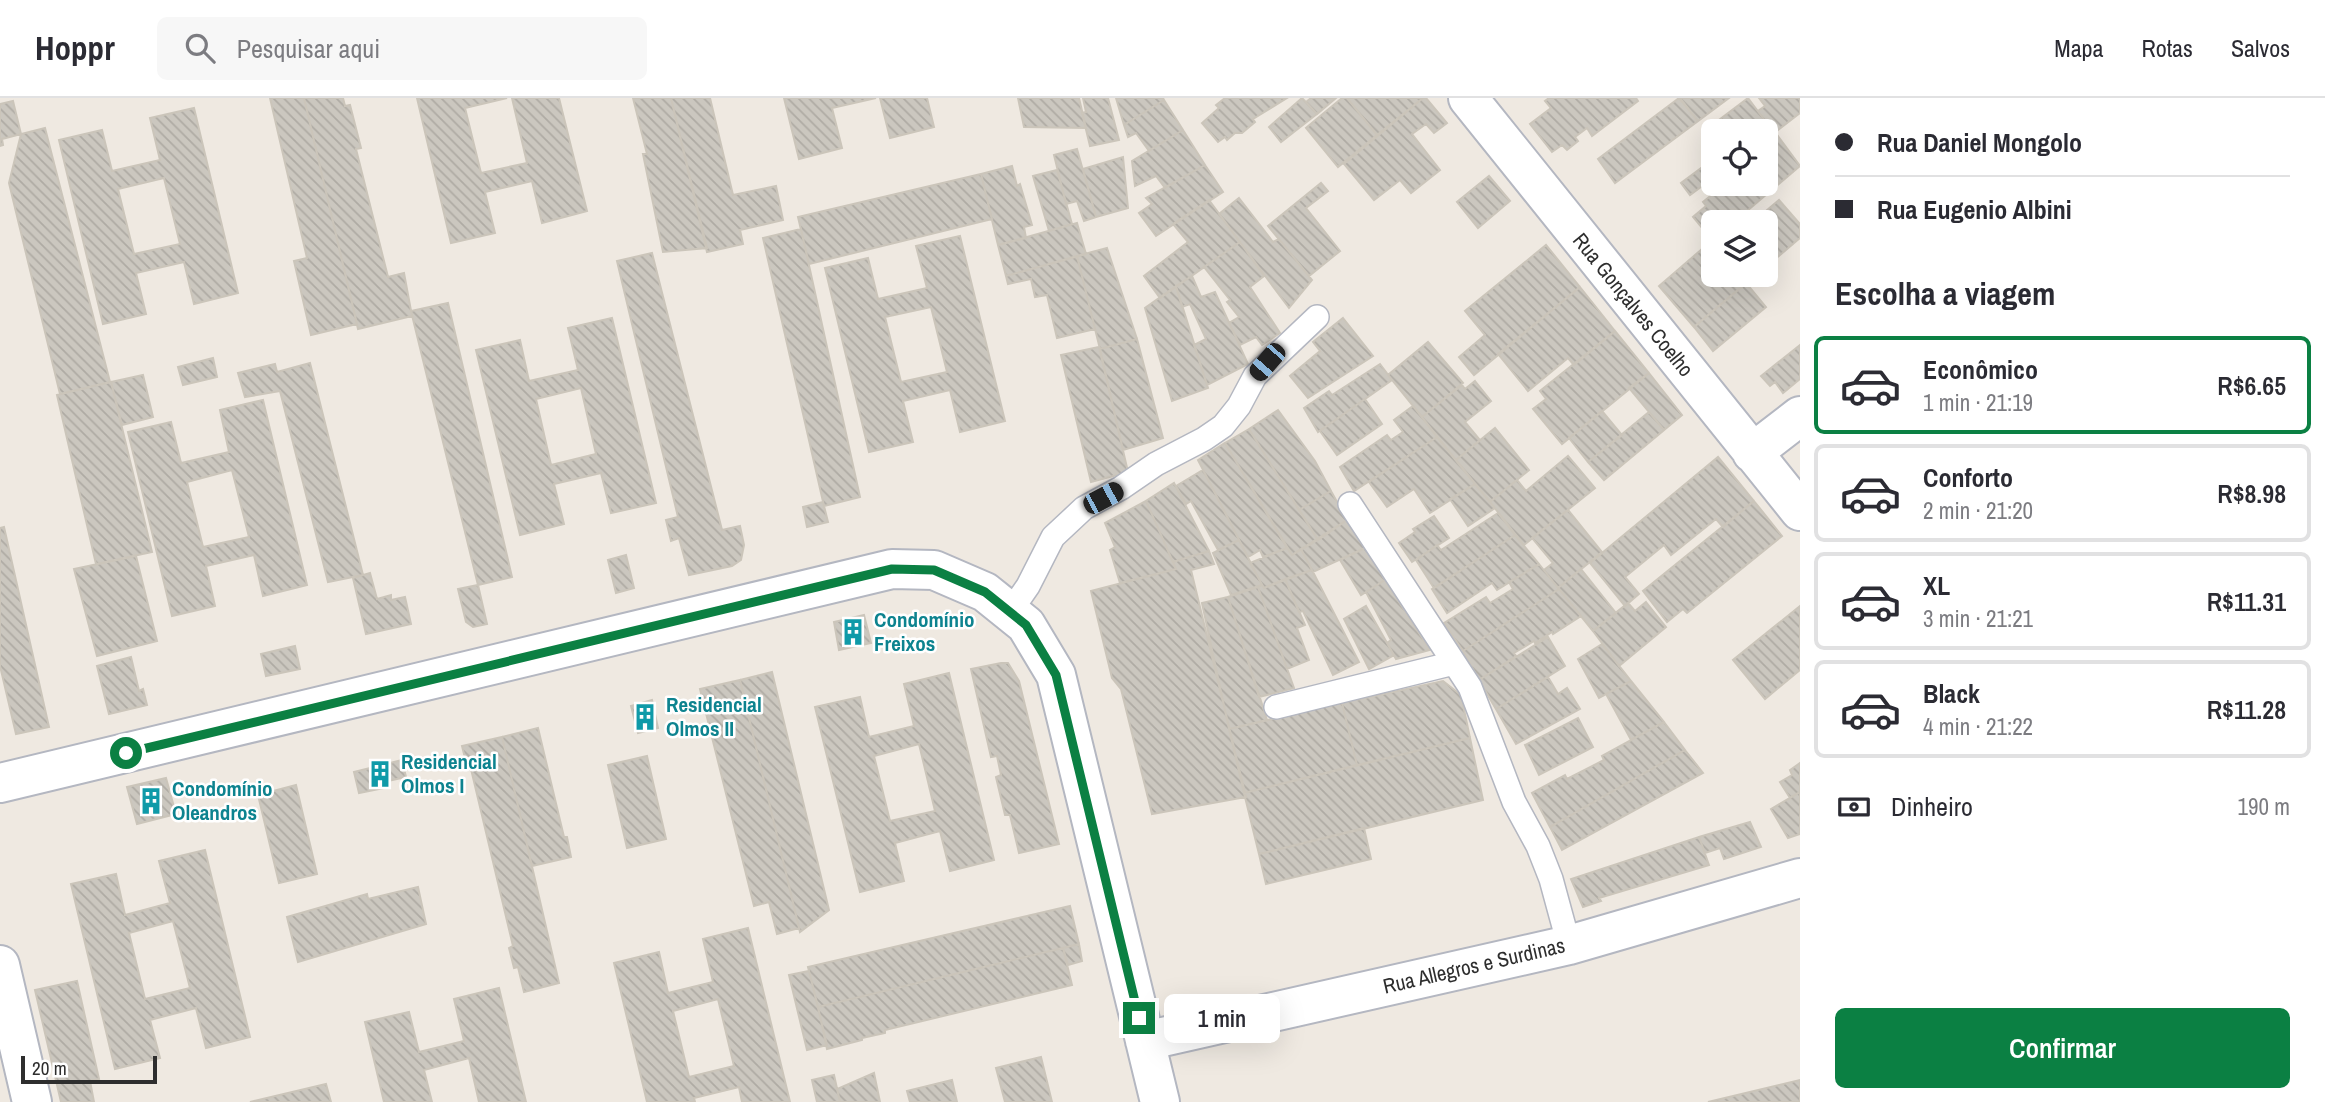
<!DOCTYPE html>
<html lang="pt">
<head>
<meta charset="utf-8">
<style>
	body { margin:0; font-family:"Archivo Narrow",sans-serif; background:#f7f7f7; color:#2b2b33; height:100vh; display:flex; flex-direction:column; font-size:26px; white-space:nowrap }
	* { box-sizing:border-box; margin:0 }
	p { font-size:23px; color:#7c7c81 }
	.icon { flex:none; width:38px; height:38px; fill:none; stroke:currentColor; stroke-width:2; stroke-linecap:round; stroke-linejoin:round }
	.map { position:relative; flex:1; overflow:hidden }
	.details { display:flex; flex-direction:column; background:#fff; width:525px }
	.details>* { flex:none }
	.banner { display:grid; align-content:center; height:154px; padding:0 35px; background:#fff }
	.buttons { position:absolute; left:1701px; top:21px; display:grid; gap:14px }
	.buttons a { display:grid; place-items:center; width:77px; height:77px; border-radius:10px; background:#fff; box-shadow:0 7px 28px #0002; font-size:35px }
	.scale { position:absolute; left:21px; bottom:18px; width:136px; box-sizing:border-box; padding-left:7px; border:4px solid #2e2e2e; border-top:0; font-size:19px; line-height:24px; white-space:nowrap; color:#2e2e2e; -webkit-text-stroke:5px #fff; paint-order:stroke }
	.end { position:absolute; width:32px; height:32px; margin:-16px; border:9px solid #0b8043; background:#fff; box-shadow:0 0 0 4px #fff }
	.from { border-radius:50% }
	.bubble { position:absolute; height:49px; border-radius:10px; background:#fff; box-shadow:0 7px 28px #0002; font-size:23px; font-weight:600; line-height:49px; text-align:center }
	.car { position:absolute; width:21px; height:42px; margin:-21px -10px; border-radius:9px; box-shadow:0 0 5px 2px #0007; background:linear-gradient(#222 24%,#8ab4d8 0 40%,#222 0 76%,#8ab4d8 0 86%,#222 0) }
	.banner b { display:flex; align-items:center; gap:24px; height:66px; font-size:26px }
	.banner b+b { border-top:2px solid #e1e1e2 }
	.banner i { width:18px; height:18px; background:#2b2b33 }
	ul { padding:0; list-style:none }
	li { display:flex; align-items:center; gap:21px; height:98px; margin:0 14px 10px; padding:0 21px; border:4px solid #e1e1e2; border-radius:10px }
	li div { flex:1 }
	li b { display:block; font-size:26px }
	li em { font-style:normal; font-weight:600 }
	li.current { border-color:#0b8043 }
	li>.icon { width:63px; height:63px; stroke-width:1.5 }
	h2 { padding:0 35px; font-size:32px; line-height:84px }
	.pay { display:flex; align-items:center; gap:18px; height:77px; padding:0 35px; font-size:26px }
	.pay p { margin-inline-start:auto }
	.primary-button { display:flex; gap:14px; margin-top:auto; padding:14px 35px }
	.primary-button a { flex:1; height:80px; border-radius:10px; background:#0b8043; color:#fff; font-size:28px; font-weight:600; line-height:80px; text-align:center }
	header { display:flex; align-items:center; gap:42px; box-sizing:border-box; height:98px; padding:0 35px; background:#fff; border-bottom:2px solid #e1e1e2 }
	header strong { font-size:33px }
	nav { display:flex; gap:38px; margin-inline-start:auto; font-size:24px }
	.search { width:490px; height:63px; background:#f7f7f7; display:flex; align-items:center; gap:18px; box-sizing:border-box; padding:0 24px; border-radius:10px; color:#7c7c81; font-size:26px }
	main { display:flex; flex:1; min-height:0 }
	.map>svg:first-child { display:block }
	.building { fill:url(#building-back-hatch); stroke:#cbc5ba; stroke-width:2; fill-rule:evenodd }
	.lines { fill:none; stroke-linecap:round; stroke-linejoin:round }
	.service-casing { stroke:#b4b7c1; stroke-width:26 }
	.minor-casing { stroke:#b4b7c1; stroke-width:42 }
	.service { stroke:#fff; stroke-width:23 }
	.minor { stroke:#fff; stroke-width:38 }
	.route { stroke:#0b8043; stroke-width:9 }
	.labels { text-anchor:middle; stroke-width:5; stroke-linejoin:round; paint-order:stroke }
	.street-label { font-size:21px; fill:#2e2e2e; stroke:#fff }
	.culture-label { font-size:21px; font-weight:bold; fill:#0d838f; stroke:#fff; text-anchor:start }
</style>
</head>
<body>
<header>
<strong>Hoppr</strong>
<div class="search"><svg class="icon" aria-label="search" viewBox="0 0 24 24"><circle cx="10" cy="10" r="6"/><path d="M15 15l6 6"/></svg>Pesquisar aqui</div>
<nav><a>Mapa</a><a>Rotas</a><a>Salvos</a></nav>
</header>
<main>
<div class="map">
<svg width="1800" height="1004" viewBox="0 0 1800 1004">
	<defs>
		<pattern id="building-back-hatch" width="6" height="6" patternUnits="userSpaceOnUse" patternTransform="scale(1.75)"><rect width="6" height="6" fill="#cbc7bf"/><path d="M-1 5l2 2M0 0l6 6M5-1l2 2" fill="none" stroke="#afaba4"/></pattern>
	</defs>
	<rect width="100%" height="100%" fill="#efe9e1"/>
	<path class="building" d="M270 0H304L357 226 311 237 294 163 307 160Z
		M304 0H343L345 8 350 7 361 50 356 51 388 179 404 175 412 218 358 231Z
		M417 0H507L465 10 481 75 527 65 512 0H559L587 113 542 125 532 83 485 94 495 135 451 145Z
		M633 0H671L707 150 663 154 643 56H647Z
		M671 0H710L733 97 776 88 783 122 740 132 743 146 707 154Z
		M784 0H876L832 10 842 50 799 61Z
		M880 0H927L934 29 890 40Z
		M1018 0H1079L1086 30 1024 29Z
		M1083 0H1108L1119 42 1090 48 1082 15 1086 14Z
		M1116 0H1163L1164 2 1124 27Z
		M1225 0H1287L1253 21 1255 24 1242 35H1235L1227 42 1225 39 1218 44 1202 25 1219 10 1216 7Z
		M1302 0 1317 16 1281 44 1269 29Z
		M1311 0H1336L1317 16 1306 4Z
		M1342 0H1347L1377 37 1338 69 1306 30Z
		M1347 0H1423L1377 37Z
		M1423 0H1426L1447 25 1434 35 1426 26 1412 36 1440 72 1411 95 1400 82 1374 102 1344 66Z
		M1549 0H1636L1638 3 1592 38 1587 30 1575 39 1578 43 1567 52 1562 47 1552 54 1530 26 1551 10 1545 3Z
		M1679 0 1698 23 1615 85 1598 61Z
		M1680 0H1729L1698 23Z
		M1748 0 1774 35 1766 41V33H1721L1715 25Z
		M1759 0H1800V15L1774 35 1758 13 1765 8Z
		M1164 2 1183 32 1149 53 1136 35 1128 39 1124 27Z
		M13 3 21 36 2 41 3 47 0 48V6Z
		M194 10 238 195 194 206 184 164 136 175 146 216 103 226 59 42 102 32 112 73 160 62 150 20ZM164 80 180 146 134 156 118 91Z
		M45 30 110 284 60 296 9 85 21 36Z
		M1183 32 1205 67 1165 90 1156 78 1135 88 1132 63Z
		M1775 34 1800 68 1734 124H1713L1712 142 1693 119 1706 108 1703 104 1725 86H1766V41Z
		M1077 51 1096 119 1084 123 1077 103 1066 106 1054 57Z
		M1123 59 1128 110 1096 119 1083 71Z
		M1708 65 1713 72V80L1690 97 1681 85Z
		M1205 67 1223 94 1156 138 1139 115 1152 106 1146 100Z
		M1012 68 1017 88 1020 86 1032 127 1024 129 1026 140 998 147 981 76Z
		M1057 72 1072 126 1049 133 1033 78Z
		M981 76 992 121 809 166 798 119Z
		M1489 78 1510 103 1478 130 1457 104Z
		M1321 85 1328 93 1306 110 1340 153 1309 178 1268 128Z
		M1239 100 1273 144 1279 141 1312 182 1289 210 1219 116Z
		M1209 102 1240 144 1160 200 1144 178 1188 144 1173 126Z
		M1779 102 1800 126V140L1766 169V124H1753Z
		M1077 125 1086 156 1006 178 998 147Z
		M801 131 860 399 824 408 763 140Z
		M960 138 1005 323 960 334 950 292 903 303 913 344 869 354 825 170 868 160 878 201 927 190 916 148ZM931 209 947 274 901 284 885 219Z
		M1240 144 1264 178 1250 189 1280 235 1262 247 1256 239 1240 247 1229 225 1239 219 1227 204 1230 202 1204 169Z
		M1709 145 1713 150V177H1756L1694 229 1659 188Z
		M1546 147 1580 189 1474 277 1459 259 1485 237 1465 213Z
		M1107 150 1137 241 1100 251 1077 158Z
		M652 155 722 432 740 428 744 447 741 462 732 468 689 477 679 440 671 443 666 422 678 419 617 163Z
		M1077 158 1095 231 1057 240 1047 197 1035 199 1031 181 1008 186 1006 178Z
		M1192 178 1201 199 1215 194 1248 266 1207 287 1194 247 1206 241 1190 206 1182 209 1176 188Z
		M1746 185 1766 209 1713 253 1694 229Z
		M1176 188 1208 290 1172 303 1145 210Z
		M1580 189 1615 233 1574 267 1568 260 1528 293 1498 256Z
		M448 205 512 479 478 487 411 213Z
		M612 220 656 405 611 415 601 375 554 386 564 426 520 437 476 252 520 242 529 283 578 272 568 230ZM581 290 596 356 551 367 536 301Z
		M1343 220 1373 258 1308 300 1290 278 1320 253 1313 244Z
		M1615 233 1649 275 1562 346 1533 311 1546 301 1540 293Z
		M1137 241 1163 340 1123 352 1100 251Z
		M1428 244 1463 285 1422 319 1388 277Z
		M1800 247V281L1783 295 1775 284 1770 288 1761 278Z
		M1099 249 1128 374 1091 384 1061 257Z
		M213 260 217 279 183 287 178 269Z
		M310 265 363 477 328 484 280 293 245 299 238 275 275 266 277 274Z
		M1380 266 1392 282 1318 334 1304 310 1329 293 1332 297Z
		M1649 275 1682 317 1664 332 1629 290Z
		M143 277 153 319 122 327 111 284Z
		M1475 283 1491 303 1465 324 1480 342 1456 362 1422 319 1462 287 1465 291Z
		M111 284 152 454 96 466 57 297Z
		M1365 301 1382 326 1337 357 1320 333Z
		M263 302 307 487 263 498 254 457 206 468 215 508 172 518 128 334 171 324 181 365 229 354 220 312ZM232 372 249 439 203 449 187 384Z
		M1413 308 1437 339 1354 393 1340 369 1387 337 1391 342 1403 334 1394 322Z
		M1278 312 1315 363 1331 393 1299 412 1249 331Z
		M1602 313 1622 337 1588 364 1569 340Z
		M1649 314 1664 332 1604 382 1588 364Z
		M1495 330 1529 372 1490 404 1456 362Z
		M1249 331 1318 442 1292 457 1225 345Z
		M1437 339 1475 386 1430 415 1414 391 1387 409 1369 384Z
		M1225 345 1287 450 1263 459 1260 452 1248 459 1198 362Z
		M1568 358 1595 390 1524 447 1490 404 1517 382 1526 393Z
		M1718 359 1754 403 1723 429 1716 421 1671 457 1664 447 1625 479 1639 496 1625 508 1590 465Z
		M1203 372 1239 442 1218 452 1191 403 1186 406 1176 388Z
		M1174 385 1209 453 1173 464 1146 403Z
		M1475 386 1495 410 1468 428 1450 401Z
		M1331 393 1347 422 1318 442 1299 412Z
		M1146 403 1176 471 1120 485 1110 452 1115 449 1105 425Z
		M1754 403 1782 438 1687 515 1683 511 1667 524 1643 493Z
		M823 404 828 424 807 429 803 409Z
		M1568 412 1602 454 1558 490 1544 472 1553 465 1532 440Z
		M1498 415 1515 437 1434 490 1416 462 1437 447 1441 452Z
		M1434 418 1449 440 1412 464 1399 445 1415 434 1413 431Z
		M1347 422 1365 450 1313 474 1301 451Z
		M4 429 49 629 16 636 0 568V430Z
		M1515 437 1539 466 1497 492 1492 485 1447 515 1432 491Z
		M1239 442 1262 487 1231 497 1213 455Z
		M1287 450 1292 457 1301 451 1312 472 1264 490 1250 465Z
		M1365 450 1385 482 1361 497 1340 462Z
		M1209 453 1214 466 1191 472 1246 699 1152 716 1121 591 1112 580 1091 493 1176 471 1173 464Z
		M626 457 634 490 616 495 608 462Z
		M136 458 157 543 97 558 74 471Z
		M1539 466 1559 491 1463 553 1444 525 1486 499 1490 505 1513 491 1509 484Z
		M1581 471 1616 515 1593 533 1558 490Z
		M1312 472 1359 564 1333 577 1303 513 1299 514 1285 481Z
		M370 475 377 501 391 497V502L405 499 411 526 366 536 353 480Z
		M1285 481 1305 527 1297 530 1309 562 1287 571 1258 489 1262 487 1264 490Z
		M1385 482 1430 552 1396 561 1387 545 1391 542 1366 494Z
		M478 487 487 526 473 529 466 524 458 491Z
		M1258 489 1294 590 1259 599 1228 499Z
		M1559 491 1581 518 1553 536 1552 534 1535 545 1534 543 1514 555 1516 558 1479 582 1463 553Z
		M1228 499 1267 622 1229 631 1202 505Z
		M1646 504 1666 529 1619 568 1593 533 1628 505 1635 513Z
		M1366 508 1394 557 1369 571 1344 521Z
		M1800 508V572L1765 601 1733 562Z
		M864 517 871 545 839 552 834 524Z
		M1548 539 1565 568 1496 611 1479 582Z
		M1602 546 1631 583 1599 600 1578 561Z
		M295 548 300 571 266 578 261 556Z
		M131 559 139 593 143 591 147 607 109 616 97 568Z
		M1001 565H1008L1019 583 1059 746 1019 755 1010 717H1005L996 679 1001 677 997 658 991 659 971 571Z
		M772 574 829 812 800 834 740 582Z
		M949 575 994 762 950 773 940 733 895 745 904 783 860 794 815 609 860 599 869 639 914 628 904 586ZM919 646 935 713 890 723 874 658Z
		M1548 579 1558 596 1567 590 1580 611 1516 646 1496 611Z
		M740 582 799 830 777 836 769 804 754 808 700 591Z
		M1443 583 1461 597 1470 640 1357 667 1342 605Z
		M1631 583 1664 624 1631 642 1606 596Z
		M652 602 658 630 638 635 631 608Z
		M1342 605 1357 667 1244 695 1229 631Z
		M1578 620 1593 649 1539 677 1525 647Z
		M1664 624 1685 652 1550 729 1532 695 1565 677 1567 681 1604 662 1602 658Z
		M538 630 564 739H567L571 759 532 768 502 639Z
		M502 639 559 885 524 894 518 869 514 870 509 850 513 848 471 671 468 672 462 648Z
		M1470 640 1483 702 1259 756 1244 695Z
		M1685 652 1703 675 1562 752 1550 729Z
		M647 658 666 741 627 750 608 667Z
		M402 662 406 679 388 683 389 689 359 695 354 674Z
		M1800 665V694L1790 700 1780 684 1792 677 1790 672Z
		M166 680 176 716 137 726 127 689Z
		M296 687 317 776 279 785 258 697Z
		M1800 694V736L1788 740 1771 711Z
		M1750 724 1761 749 1724 761 1720 750 1705 755 1699 739Z
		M1364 730 1371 761 1266 786 1259 756Z
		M1699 739 1709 767 1599 800 1601 803 1583 809 1571 781Z
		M205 752 250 939 206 950 196 910 150 922 160 960 115 971 71 786 116 776 125 817 170 805 159 763ZM173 823 190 890 145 901 129 835Z
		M418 789 426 826 298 864 287 819 367 796 368 801Z
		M1070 808 1079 846 818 909 808 869Z
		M748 830 790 1004H742L739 989 694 1000 695 1004H647L614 865 659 854 668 895 713 884 703 841ZM718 901 734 968 689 979 673 913Z
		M1079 846 1082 863 1068 867 1063 850Z
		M1063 850 1072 887 885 932V935L862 940V942L827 951 818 909Z
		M809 873 827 947 807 952 789 877Z
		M77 883 99 981 90 983 94 1004H61L35 892Z
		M499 890 526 1004H479L469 960 424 972 432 1004H384L365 924 409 914 419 954 464 943 454 901Z
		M1041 959 1052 1004H1005L996 970Z
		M874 975 880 1004H840L837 991Z
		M834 977 840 1004H817L812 982Z
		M952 982 957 1004H910L907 993Z
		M1800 982V1004H1708Z
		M326 986 331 1004H250Z"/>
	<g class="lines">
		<defs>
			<path id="service" d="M1350 406 1470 589 1514 704 1538 748 1551 781 1569 847
				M1010 514 1028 488 1053 439 1084 410 1121 390 1156 366 1204 341 1223 328 1239 308 1255 278 1317 219
				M1276 609 1454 565"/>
			<path id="minor" d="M1468 0 1800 413
				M1752 355 1800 318
				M0 685 892 471 934 472 985 494 1026 527 1056 577 1160 1004
				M0 867 32 1004
				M1145 943 1569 847 1800 780"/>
		</defs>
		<use href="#service" class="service-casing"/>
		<use href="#minor" class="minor-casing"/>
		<use href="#service" class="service"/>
		<use href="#minor" class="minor"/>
	</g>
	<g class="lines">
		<path class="route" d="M126 655 892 471 934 472 985 494 1026 527 1056 577 1139 920"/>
	</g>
	<defs>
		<symbol id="building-bare" viewBox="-9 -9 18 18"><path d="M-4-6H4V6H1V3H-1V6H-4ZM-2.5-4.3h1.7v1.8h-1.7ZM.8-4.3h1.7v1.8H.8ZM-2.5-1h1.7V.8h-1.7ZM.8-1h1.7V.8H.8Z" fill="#0f9aa8" stroke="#fff" stroke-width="2.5" paint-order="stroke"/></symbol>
	</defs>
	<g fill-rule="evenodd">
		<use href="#building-bare" x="834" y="515" width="38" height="38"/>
		<use href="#building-bare" x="626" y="600" width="38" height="38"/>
		<use href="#building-bare" x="361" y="657" width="38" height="38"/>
		<use href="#building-bare" x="132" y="684" width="38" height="38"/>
	</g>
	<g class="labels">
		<g class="street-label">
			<text transform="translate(1633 207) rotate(51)" y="7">Rua Gonçalves Coelho</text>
			<text transform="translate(1474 868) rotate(-13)" y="7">Rua Allegros e Surdinas</text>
		</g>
		<g class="culture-label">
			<text x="874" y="529">Condomínio<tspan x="874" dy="24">Freixos</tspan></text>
			<text x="666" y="614">Residencial<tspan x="666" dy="24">Olmos II</tspan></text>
			<text x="401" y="671">Residencial<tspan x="401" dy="24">Olmos I</tspan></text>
			<text x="172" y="698">Condomínio<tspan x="172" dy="24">Oleandros</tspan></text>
		</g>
	</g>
</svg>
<div class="buttons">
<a><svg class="icon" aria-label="locate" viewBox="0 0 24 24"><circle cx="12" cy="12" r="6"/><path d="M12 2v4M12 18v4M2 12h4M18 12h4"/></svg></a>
<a><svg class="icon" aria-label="layers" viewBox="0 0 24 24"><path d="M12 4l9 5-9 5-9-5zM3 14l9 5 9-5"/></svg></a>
</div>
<div class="scale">20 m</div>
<i class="end from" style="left:126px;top:655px"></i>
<i class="end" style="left:1139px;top:920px"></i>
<div class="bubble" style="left:1164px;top:896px;width:116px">1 min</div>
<i class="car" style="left:1267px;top:264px;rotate:221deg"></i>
<i class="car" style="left:1103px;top:400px;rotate:62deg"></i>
</div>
<section class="details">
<div class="banner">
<b><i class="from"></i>Rua Daniel Mongolo</b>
<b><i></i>Rua Eugenio Albini</b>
</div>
<h2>Escolha a viagem</h2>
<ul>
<li class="current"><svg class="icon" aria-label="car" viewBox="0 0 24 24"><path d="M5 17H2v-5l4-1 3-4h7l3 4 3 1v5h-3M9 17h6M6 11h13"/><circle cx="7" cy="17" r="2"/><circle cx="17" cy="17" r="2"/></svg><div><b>Econômico</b><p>1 min · 21:19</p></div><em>R$6.65</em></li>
<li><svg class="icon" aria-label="car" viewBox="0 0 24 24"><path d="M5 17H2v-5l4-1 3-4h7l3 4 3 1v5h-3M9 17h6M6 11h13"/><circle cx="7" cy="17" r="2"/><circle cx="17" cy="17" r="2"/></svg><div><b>Conforto</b><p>2 min · 21:20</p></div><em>R$8.98</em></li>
<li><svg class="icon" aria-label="car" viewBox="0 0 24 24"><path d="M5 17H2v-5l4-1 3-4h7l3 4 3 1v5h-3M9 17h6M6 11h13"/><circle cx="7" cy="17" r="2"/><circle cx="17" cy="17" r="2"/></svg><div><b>XL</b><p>3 min · 21:21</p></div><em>R$11.31</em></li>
<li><svg class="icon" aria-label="car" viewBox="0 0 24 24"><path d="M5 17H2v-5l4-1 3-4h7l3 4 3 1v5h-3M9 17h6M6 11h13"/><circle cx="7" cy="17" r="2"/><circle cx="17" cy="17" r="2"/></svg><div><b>Black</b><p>4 min · 21:22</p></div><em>R$11.28</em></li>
</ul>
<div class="pay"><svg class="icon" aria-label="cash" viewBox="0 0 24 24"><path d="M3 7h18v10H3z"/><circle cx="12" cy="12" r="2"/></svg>Dinheiro<p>190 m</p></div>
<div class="primary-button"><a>Confirmar</a></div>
</section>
</main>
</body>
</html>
